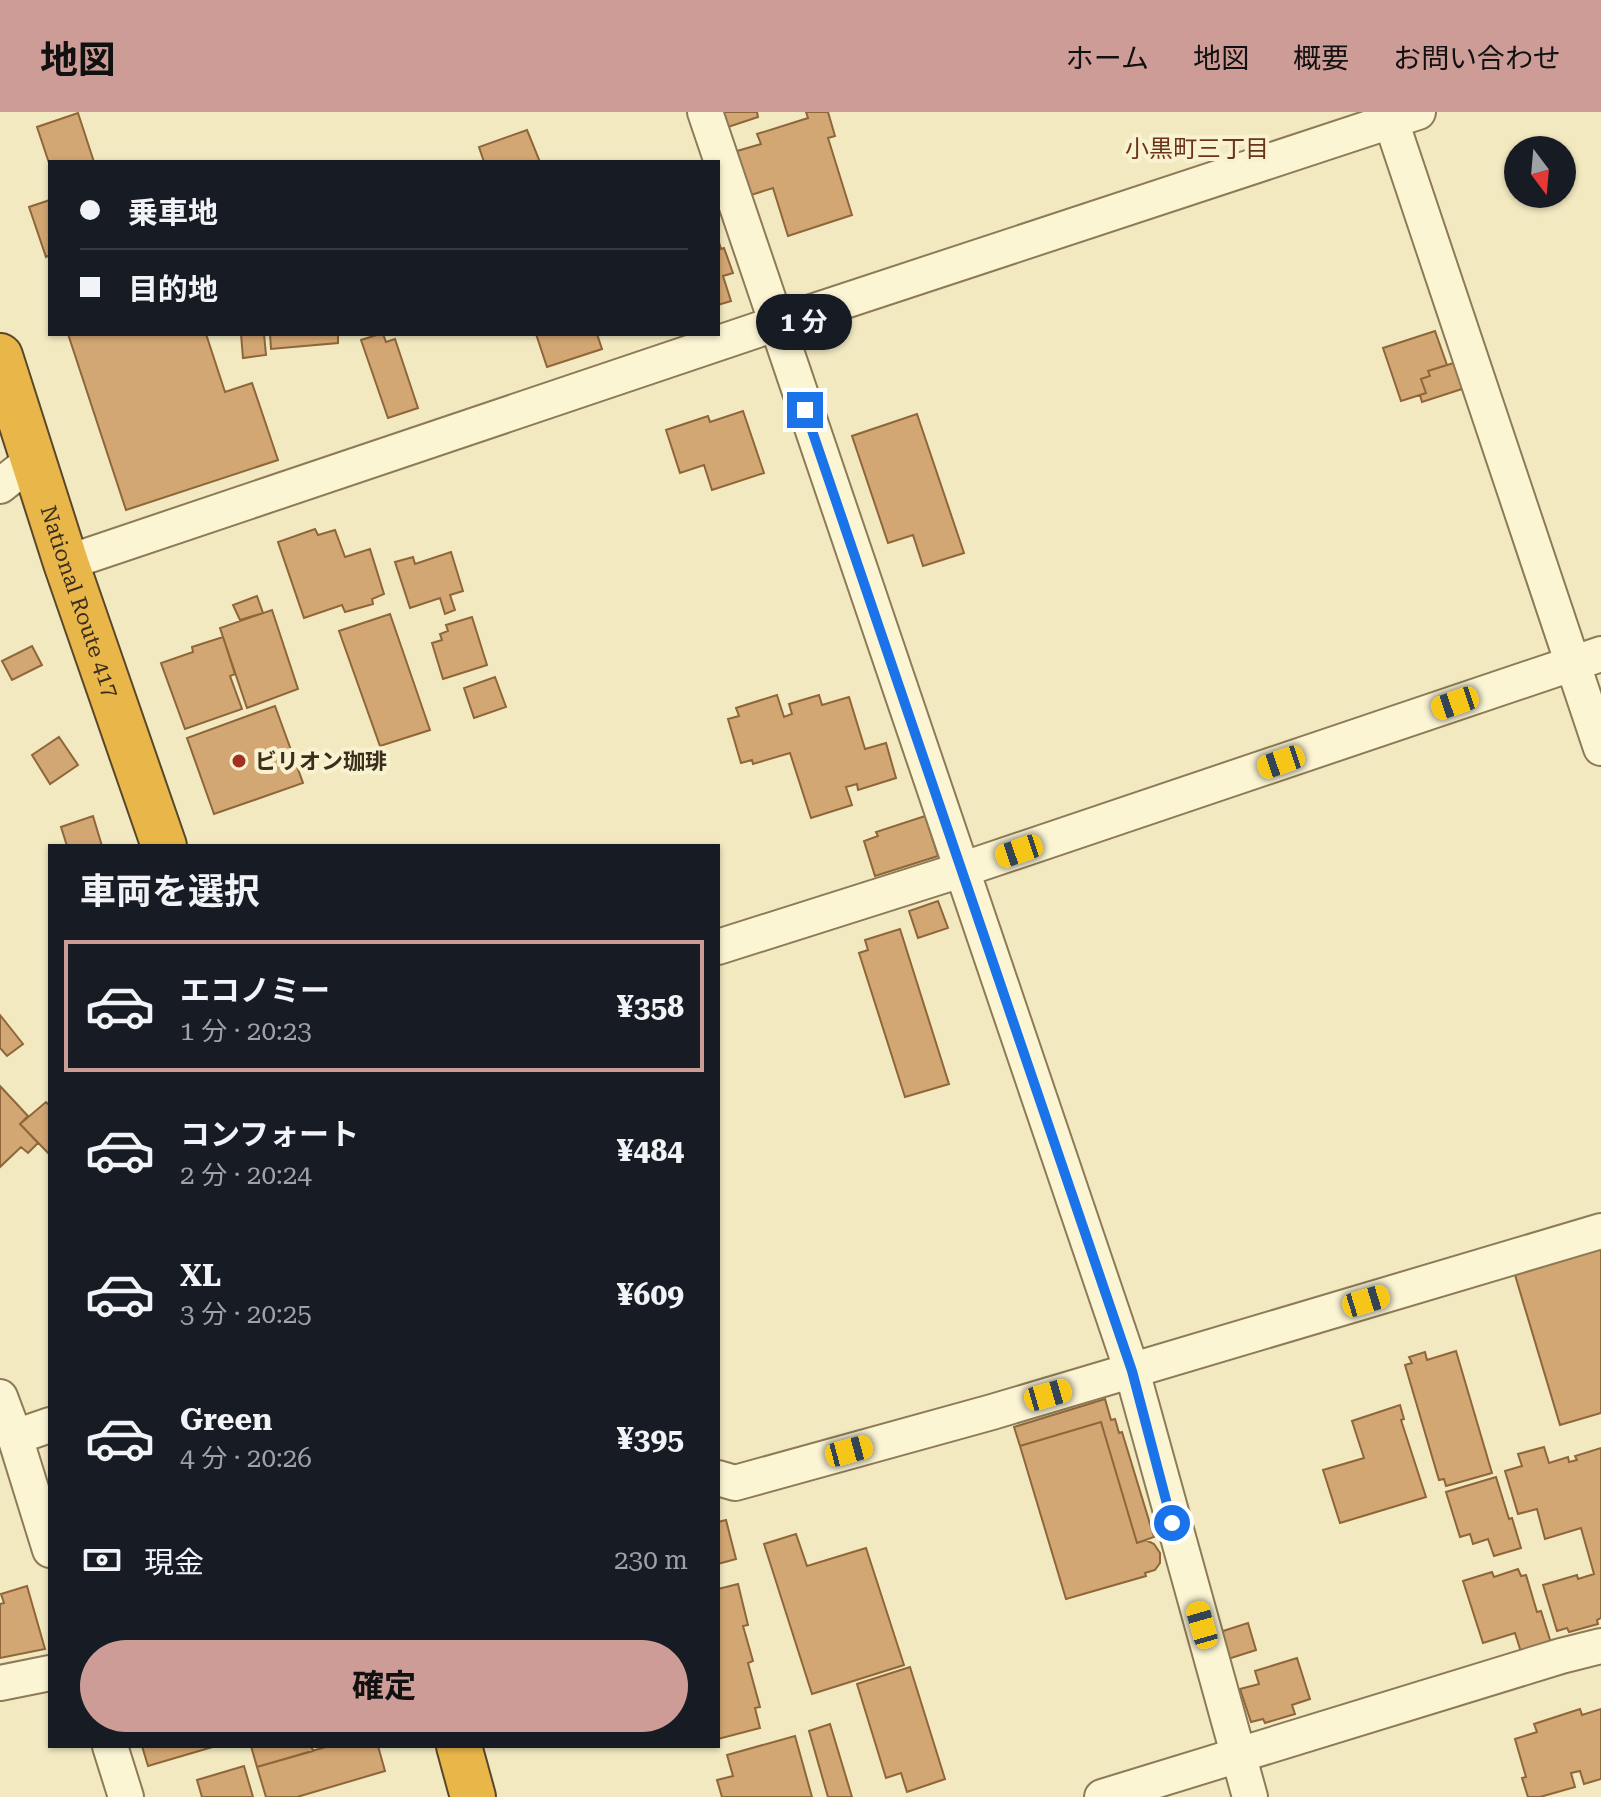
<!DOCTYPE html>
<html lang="ja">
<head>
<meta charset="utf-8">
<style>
	body { margin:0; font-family:"Roboto Serif","Noto Sans JP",serif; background:#242831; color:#f1f3f6; height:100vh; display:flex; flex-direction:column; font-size:30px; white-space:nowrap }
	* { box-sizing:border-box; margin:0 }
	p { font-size:26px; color:#9ea1a6 }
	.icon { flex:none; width:44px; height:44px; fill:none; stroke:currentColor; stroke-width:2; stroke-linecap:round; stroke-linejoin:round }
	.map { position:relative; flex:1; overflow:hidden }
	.panel { position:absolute; left:48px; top:732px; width:672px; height:904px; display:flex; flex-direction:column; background:#171b24; border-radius:0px; box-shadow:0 2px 6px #0004 }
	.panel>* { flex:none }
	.hud { position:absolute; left:48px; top:48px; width:672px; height:176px; border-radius:0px; box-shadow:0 2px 6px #0004; display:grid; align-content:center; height:176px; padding:0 32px; background:#171b24 }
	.needle { width:52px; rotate:164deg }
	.controls { position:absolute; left:1504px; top:24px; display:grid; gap:16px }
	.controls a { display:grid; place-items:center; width:72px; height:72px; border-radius:50%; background:#171b24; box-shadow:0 2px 6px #0004; font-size:40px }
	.end { position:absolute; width:36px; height:36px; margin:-18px; border:10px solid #1a73e8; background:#fff; box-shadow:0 0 0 4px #fff }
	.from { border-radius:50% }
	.bubble { position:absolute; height:56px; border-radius:28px; background:#171b24; box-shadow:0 2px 6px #0004; font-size:26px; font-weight:700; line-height:56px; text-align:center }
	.car { position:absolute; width:24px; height:48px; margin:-24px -12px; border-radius:10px; box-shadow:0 0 6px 2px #0007; background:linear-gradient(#f5c518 24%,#345 0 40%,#f5c518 0 76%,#345 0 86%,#f5c518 0) }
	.hud b { display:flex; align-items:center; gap:28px; height:76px; font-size:30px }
	.hud b+b { border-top:2px solid #363941 }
	.hud i { width:20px; height:20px; background:#f1f3f6 }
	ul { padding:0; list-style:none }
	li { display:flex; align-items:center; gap:24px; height:132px; margin:0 16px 12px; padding:0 16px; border:4px solid transparent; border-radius:0px }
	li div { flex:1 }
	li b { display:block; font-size:30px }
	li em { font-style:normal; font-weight:700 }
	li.on { border-color:#cd9c96 }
	li>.icon { width:72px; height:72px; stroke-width:1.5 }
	h2 { padding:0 32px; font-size:36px; line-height:96px }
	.pay { display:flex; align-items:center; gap:20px; height:88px; padding:0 32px; font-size:30px }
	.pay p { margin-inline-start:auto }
	.button { display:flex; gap:16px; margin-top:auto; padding:16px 32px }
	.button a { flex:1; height:92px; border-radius:48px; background:#cd9c96; color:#111; font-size:32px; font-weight:700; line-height:92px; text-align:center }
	header { display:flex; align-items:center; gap:48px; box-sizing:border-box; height:112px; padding:0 40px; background:#cd9c96; color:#111 }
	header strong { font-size:38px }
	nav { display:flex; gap:44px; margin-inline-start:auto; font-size:28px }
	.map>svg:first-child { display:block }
	.building { fill:#d3a773; stroke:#8e663a; stroke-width:2 }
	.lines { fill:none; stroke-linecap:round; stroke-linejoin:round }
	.minor-casing { stroke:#8d7a56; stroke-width:38 }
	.highway-casing { stroke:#5a472b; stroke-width:48 }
	.minor { stroke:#fcf5d4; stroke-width:34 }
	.highway { stroke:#e9b749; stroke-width:44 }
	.route { stroke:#1a73e8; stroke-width:10 }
	.poi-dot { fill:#a13121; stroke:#f8f2d1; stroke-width:3 }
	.labels { text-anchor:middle; stroke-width:8; stroke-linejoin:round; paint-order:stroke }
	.street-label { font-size:22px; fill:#3b2f1c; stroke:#f8f2d1 }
	.poi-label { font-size:22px; font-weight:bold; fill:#3b2f1c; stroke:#f8f2d1; text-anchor:start }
	.neighbourhood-label { font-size:24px; fill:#6b3418; stroke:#f8f2d1 }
</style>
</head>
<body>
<header>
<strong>地図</strong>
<nav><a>ホーム</a><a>地図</a><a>概要</a><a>お問い合わせ</a></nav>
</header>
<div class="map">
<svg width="1601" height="1685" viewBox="0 0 1601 1685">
	<rect width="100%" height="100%" fill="#f2e9c0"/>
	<path class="building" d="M723 0H757L758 5 728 15Z
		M806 0H828L835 24 828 26 852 103 788 124 773 76 751 83 737 39 761 32 757 22 808 6Z
		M78 1 94 50H50V54L37 15Z
		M527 18 540 50H484L479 35Z
		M50 88V143L46 145 29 95Z
		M718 127 721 137 724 136 733 161 723 164 731 189 718 193Z
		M1435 219 1447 253 1428 259 1430 264 1421 267 1426 281 1401 289 1383 236Z
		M68 222H206L225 280 252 271 278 348 126 398Z
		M241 222H264L266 243 243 246Z
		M270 222H338V231L271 237Z
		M380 222H383L386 230 395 227 418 296 388 306 361 228Z
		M536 222H597L602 237 547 255Z
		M1460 249 1468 275 1422 290 1420 283 1426 281 1421 267 1430 264 1428 259Z
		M743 299 764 361 712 378 704 353 680 361 666 318 708 304 710 310Z
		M917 302 964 441 923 454 913 423 888 431 852 324Z
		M315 417 318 423 335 418 345 445 370 437 384 482 372 487 373 492 345 500 342 493 304 506 278 430Z
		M451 440 463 479 450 483 455 498 445 502 440 486 410 496 395 450 413 445 415 452Z
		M257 484 263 501 240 508 233 493Z
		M272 498 298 577 247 596 220 516Z
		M390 502 430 618 380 634 339 519Z
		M472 505 487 553 443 567 432 531 442 528 440 522 448 519 446 513Z
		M223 525 235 562 230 564 242 597 185 617 161 551 193 540 192 535Z
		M32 534 42 553 12 568 2 549Z
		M495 565 506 595 474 606 464 576Z
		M777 583 784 605 792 602 789 592 819 583 822 593 849 585 865 637 886 631 896 666 858 678 857 672 846 675 852 693 811 706 790 641 753 652 752 648 741 651 728 607 739 604 736 596Z
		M275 594 303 671 214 702 187 626Z
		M59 625 78 653 50 672 32 643Z
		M93 704 102 734H67L61 715Z
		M925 704 938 744 875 764 864 729 878 724 876 720Z
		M938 789 948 816 918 826 909 799Z
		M900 817 949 972 905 985 859 841 868 838 865 828Z
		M0 903 23 932 7 944 0 936Z
		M0 974 28 1004 20 1012 38 1031 28 1041 21 1035 0 1055Z
		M46 990 50 994V1043L20 1012Z
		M1601 1137V1301L1560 1313 1515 1163Z
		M1456 1239 1492 1361 1446 1374 1444 1367 1439 1368 1405 1253 1412 1251 1409 1245 1425 1240 1427 1248Z
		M1105 1287 1111 1308 1115 1307 1119 1321 1122 1320 1154 1425 1137 1431 1101 1310 1020 1334 1014 1315Z
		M1400 1293 1404 1307 1401 1308 1426 1385 1340 1411 1323 1358 1364 1346 1352 1309Z
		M1101 1310 1137 1431 1146 1428 1154 1432 1160 1441V1451L1155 1458 1145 1461 1146 1464 1066 1487 1020 1334Z
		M1544 1335 1549 1351 1568 1345 1569 1350 1577 1348 1575 1344 1601 1336V1506L1597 1508 1598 1512 1569 1520 1567 1516 1557 1519 1543 1473 1577 1463 1578 1467 1594 1462 1581 1416 1545 1427 1537 1397 1518 1402 1505 1359 1522 1354 1518 1342Z
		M1496 1365 1509 1407 1512 1406 1521 1436 1494 1444 1488 1427 1473 1432 1470 1422 1460 1425 1446 1380Z
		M726 1408 736 1447 718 1452V1410Z
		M796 1422 807 1454 866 1436 904 1553 812 1582 764 1432Z
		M1518 1457 1521 1464 1526 1463 1537 1500 1541 1499 1552 1534 1522 1543 1515 1521 1483 1531 1463 1469 1492 1460 1494 1465Z
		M738 1472 748 1513 743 1514 753 1549 748 1551 760 1595 755 1596 760 1616 718 1627V1477Z
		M27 1474 45 1537 0 1546V1492L4 1491 1 1482Z
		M1248 1511 1256 1538 1228 1547 1220 1520Z
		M1297 1546 1310 1587 1292 1593 1295 1602 1265 1611 1263 1607 1251 1610 1240 1577 1259 1572 1255 1559Z
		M910 1555 945 1667 907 1680 901 1661 886 1666 857 1572Z
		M1580 1597 1582 1603 1601 1597V1667L1584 1672 1580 1659 1571 1661 1575 1675 1540 1685H1528L1522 1666 1526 1665 1515 1627 1537 1620 1534 1612Z
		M830 1612 852 1685H828L809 1619Z
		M795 1624 812 1685H722L717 1668 733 1664 727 1643Z
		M142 1634H216L148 1654Z
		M251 1634H311L313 1639 257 1655Z
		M329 1634H378L385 1659 297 1685H266L257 1655Z
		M244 1654 253 1685H202L197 1668Z"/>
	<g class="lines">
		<defs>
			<path id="minor" d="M705 0 1132 1259 1250 1685
				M1388 0 1601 636
				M0 374 34 347
				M66 451 775 212 1418 0
				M718 835 961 758 1601 542
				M0 1285 15 1325
				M50 1313 15 1325 50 1438
				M718 1366 735 1371 992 1300 1601 1119
				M0 1571 50 1561
				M110 1634 126 1685
				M1102 1685 1561 1544 1601 1534"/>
			<g id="highway">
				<path id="s1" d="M0 244 66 451 164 734"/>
				<path d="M459 1634 473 1685"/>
			</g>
		</defs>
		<use href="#minor" class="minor-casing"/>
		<use href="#highway" class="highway-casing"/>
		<use href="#minor" class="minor"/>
		<use href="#highway" class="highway"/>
	</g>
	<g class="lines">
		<path class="route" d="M805 298 1132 1259 1172 1411"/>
	</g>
	<circle class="poi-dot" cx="239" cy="649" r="8"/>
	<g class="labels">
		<g class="street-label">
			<text dy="8" stroke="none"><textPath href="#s1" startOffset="258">National Route 417</textPath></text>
		</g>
		<g class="poi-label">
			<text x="255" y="657">ビリオン珈琲</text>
		</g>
		<g class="neighbourhood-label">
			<text x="1197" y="45">小黒町三丁目</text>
		</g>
	</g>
</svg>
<div class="controls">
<a><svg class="needle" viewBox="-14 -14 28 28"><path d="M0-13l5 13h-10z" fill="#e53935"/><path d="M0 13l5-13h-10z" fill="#9ea1a6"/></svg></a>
</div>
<i class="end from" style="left:1172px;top:1411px"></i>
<i class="end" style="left:805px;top:298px"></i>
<div class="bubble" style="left:756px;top:182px;width:96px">1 分</div>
<i class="car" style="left:1455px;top:591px;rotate:251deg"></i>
<i class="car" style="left:1281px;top:650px;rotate:251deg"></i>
<i class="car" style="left:1019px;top:739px;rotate:251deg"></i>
<i class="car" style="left:1366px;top:1189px;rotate:73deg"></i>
<i class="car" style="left:1048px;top:1283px;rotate:74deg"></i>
<i class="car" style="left:849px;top:1339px;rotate:75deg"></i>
<i class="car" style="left:1202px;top:1513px;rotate:344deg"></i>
<div class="hud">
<b><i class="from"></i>乗車地</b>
<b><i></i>目的地</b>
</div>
<section class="panel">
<h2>車両を選択</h2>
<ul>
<li class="on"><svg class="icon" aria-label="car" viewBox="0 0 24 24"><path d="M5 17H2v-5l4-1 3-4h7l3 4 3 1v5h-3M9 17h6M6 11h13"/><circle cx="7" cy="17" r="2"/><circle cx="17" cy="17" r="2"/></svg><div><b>エコノミー</b><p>1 分 · 20:23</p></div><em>¥358</em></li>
<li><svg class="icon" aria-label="car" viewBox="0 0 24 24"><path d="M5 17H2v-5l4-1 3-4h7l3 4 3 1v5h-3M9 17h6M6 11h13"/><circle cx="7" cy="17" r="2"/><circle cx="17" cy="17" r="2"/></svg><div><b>コンフォート</b><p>2 分 · 20:24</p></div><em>¥484</em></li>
<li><svg class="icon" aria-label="car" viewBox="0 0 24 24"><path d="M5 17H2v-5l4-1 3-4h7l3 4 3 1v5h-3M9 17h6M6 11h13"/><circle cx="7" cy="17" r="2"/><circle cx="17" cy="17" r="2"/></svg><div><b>XL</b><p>3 分 · 20:25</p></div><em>¥609</em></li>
<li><svg class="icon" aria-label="car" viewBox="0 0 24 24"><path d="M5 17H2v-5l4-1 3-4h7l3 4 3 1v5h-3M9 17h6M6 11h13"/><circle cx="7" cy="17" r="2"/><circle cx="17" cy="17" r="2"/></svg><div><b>Green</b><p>4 分 · 20:26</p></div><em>¥395</em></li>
</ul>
<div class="pay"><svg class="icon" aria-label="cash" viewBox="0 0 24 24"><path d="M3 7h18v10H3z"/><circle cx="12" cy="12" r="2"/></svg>現金<p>230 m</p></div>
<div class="button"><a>確定</a></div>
</section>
</div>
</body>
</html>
